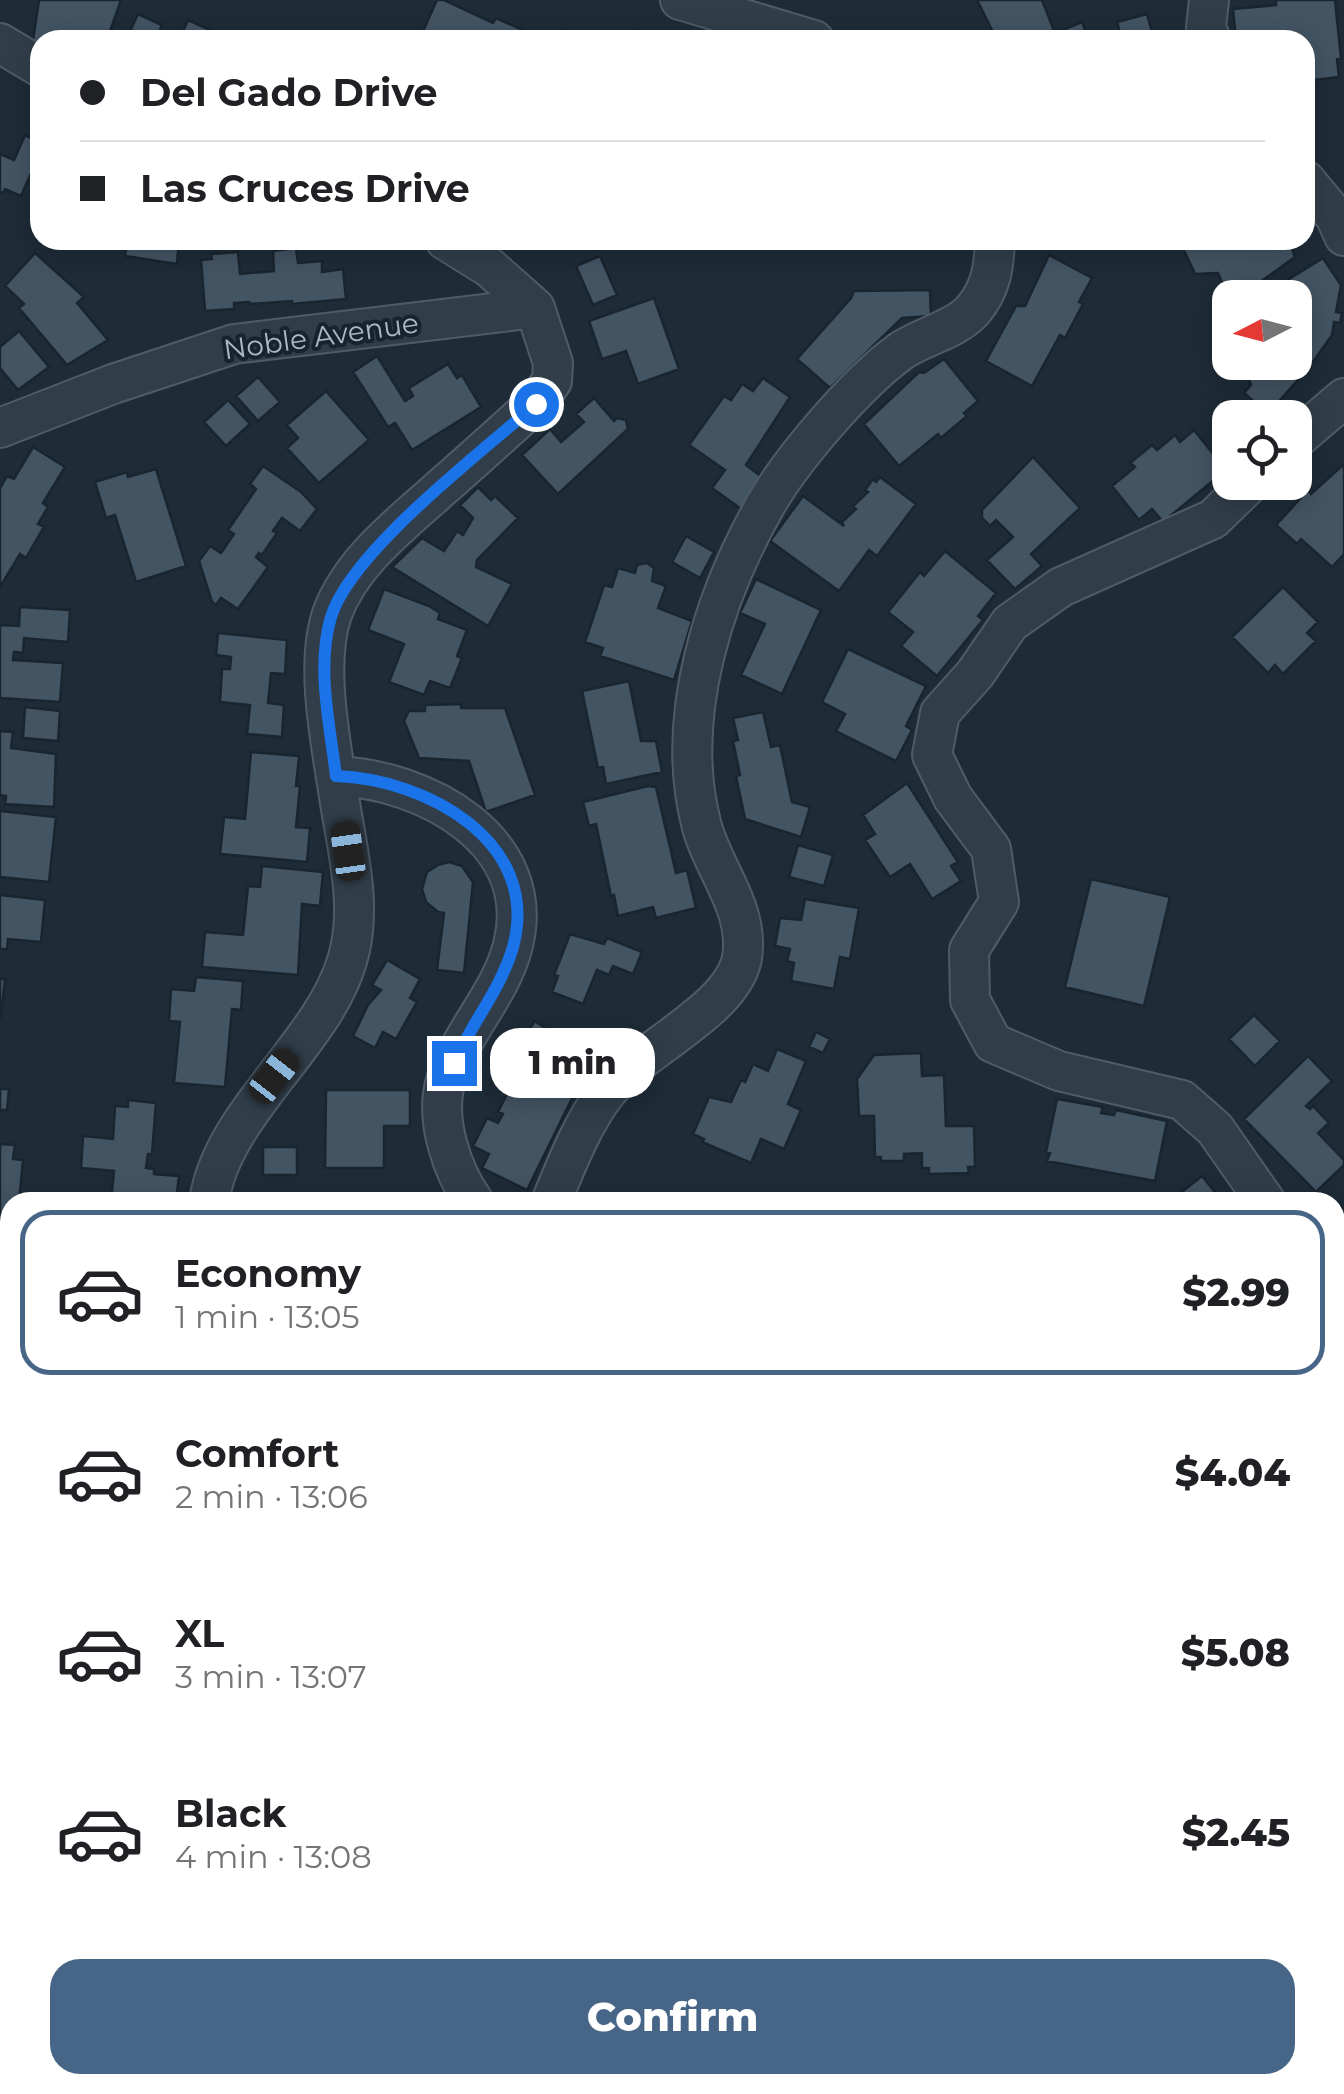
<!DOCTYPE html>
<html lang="en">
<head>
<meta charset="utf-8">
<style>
	body { margin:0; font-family:Montserrat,sans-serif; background:#f2f2f2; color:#202124; height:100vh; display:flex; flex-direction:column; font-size:38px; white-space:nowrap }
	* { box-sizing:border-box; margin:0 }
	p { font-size:32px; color:#757577 }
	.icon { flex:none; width:55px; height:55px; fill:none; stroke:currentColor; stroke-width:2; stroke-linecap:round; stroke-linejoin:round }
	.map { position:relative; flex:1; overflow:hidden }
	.drawer { position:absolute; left:0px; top:1192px; width:1345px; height:902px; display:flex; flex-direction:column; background:#fff; border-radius:30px 30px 0 0; box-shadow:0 5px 25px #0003 }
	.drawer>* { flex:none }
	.hud { position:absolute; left:30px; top:30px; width:1285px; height:220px; border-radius:30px; box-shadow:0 5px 25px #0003; display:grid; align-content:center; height:220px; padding:0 50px; background:#fff }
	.needle { width:65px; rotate:264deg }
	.buttons { position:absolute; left:1212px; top:280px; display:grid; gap:20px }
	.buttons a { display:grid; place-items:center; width:100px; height:100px; border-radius:20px; background:#fff; box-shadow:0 5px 25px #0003; font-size:50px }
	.end { position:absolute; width:45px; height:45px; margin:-22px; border:12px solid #1a73e8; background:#fff; box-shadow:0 0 0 5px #fff }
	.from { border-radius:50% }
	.bubble { position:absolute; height:70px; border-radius:30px; background:#fff; box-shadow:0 5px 25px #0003; font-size:32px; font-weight:800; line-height:70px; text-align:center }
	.car { position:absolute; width:30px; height:60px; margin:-30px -15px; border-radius:12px; box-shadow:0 0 8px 2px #0007; background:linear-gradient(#222 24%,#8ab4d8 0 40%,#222 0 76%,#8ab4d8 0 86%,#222 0) }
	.hud b { display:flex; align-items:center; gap:35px; height:95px; font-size:38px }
	.hud b+b { border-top:2px solid #e0e0e0 }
	.hud i { width:25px; height:25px; background:#202124 }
	ul { padding:18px 0 0; list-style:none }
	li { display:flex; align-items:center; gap:30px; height:165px; margin:0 20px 15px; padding:0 30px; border:5px solid transparent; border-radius:30px }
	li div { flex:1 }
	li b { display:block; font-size:38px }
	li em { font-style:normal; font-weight:800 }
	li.on { border-color:#476687 }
	li>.icon { width:90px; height:90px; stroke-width:1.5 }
	.primary-button { display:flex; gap:20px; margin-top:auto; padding:20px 50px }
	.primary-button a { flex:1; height:115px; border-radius:30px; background:#476687; color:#fff; font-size:40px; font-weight:800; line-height:115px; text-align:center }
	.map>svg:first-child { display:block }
	.building { fill:#435463; stroke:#19252f; stroke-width:2.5 }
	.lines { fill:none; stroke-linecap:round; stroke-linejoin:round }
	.minor-casing { stroke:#4f5c67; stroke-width:42 }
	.minor { stroke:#313e49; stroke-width:38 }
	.route { stroke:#1a73e8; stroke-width:12 }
	.labels { text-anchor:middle; stroke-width:8; stroke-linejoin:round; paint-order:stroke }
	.street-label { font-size:28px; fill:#abb9c6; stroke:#17232d }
</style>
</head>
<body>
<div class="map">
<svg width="1344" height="2094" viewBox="0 0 1344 2094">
	<rect width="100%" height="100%" fill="#1e2c38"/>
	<path class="building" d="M39 0H121L107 40H40V50L32 47Z
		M437 0H444L493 23 496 18 534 35 532 40H419Z
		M977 0H1042L1055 33 1082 22 1089 40H997Z
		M1276 0H1335L1341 58 1337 59 1339 77 1305 81V40H1236L1233 9 1276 5Z
		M138 14 162 25 159 32 179 40H126Z
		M1147 14 1154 40H1122L1117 22Z
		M188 20 217 33 215 40H179Z
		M565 30 600 40H562Z
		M632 30 664 39 663 40H629Z
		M25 135 40 142V153L21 196 5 189 3 193 0 192V154L14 160Z
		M127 240H179L177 264 125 256Z
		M1179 240H1289L1295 257 1238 298 1229 300 1218 273 1195 274Z
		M296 248 298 263 322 261V272L343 269 346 299 292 304V301L250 304 249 302 234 303V309L205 311 201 260 212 259 211 254 238 252 240 274 274 271 273 251Z
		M35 253 84 297 77 303 108 340 67 365 19 308 24 304 5 286Z
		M1049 255 1092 278 1079 302 1083 304 1065 338 1060 335 1032 386 986 361 1016 306H1025Z
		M600 256 617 295 593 305 576 266Z
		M1323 258 1341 285 1336 312 1342 313 1340 323 1334 322 1332 335 1310 366 1268 414 1244 393 1251 385 1248 377 1254 369 1264 371 1269 365 1265 362H1295V319L1299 320 1303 301 1289 279Z
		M930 290 931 316 902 318 830 388 797 359 851 298 854 291Z
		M654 298 679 369 638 384 626 351 602 359 589 321Z
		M19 331 49 367 18 390 0 368V347Z
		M377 356 405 401 413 396 409 388 448 364 457 378 462 375 481 407 412 450 395 423 388 427 353 372Z
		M944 359 978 401 964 413 967 416 941 438 938 434 899 466 864 424 919 372 924 373Z
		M258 377 280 402 258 421 236 396Z
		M763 378 790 397 746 465 766 480 744 511 712 488 725 470 689 445 724 396 731 400 742 384 753 391Z
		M326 391 369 440 319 483 287 448 298 438 287 425Z
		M594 398 614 421 617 418 626 420 628 429 558 494 522 455 550 429 561 442 584 422 576 414Z
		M228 400 250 424 226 446 204 422Z
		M1194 430 1226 470 1163 522 1152 509 1139 520 1112 486 1135 467 1130 463 1152 445 1157 450 1175 435 1180 442Z
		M33 447 65 467 43 503 48 507 38 524 44 527 26 558 20 554 0 587V488L7 476 14 479Z
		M1033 457 1080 508 1031 554 1042 566 1015 589 987 560 1013 537 996 520 990 526 982 518V510Z
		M1344 464V554L1332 567 1301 539 1297 544 1276 525 1308 490 1311 494Z
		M263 466 301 492 317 509 300 531 282 518 273 531 277 533 262 555 259 553 256 557 268 567 238 609 221 598 216 605 212 602 199 561 210 546 221 553 234 534 228 530 256 489 250 484Z
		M156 469 186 566 136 582 115 515 106 518 95 482 127 472 128 477Z
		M880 477 916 504 877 556 869 550 839 591 770 541 803 496 844 526 842 522 856 509 853 506 868 492 865 490 873 479 876 482Z
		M478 487 491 500 495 496 518 518 477 560 476 567 512 584 488 626 392 567 422 538 444 551 457 531 463 535 473 518 460 505Z
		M686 536 714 552 700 578 672 562Z
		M945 551 996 593 978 616 983 620 937 676 901 646 913 632 888 612 920 572 924 576Z
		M647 563 654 568 652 581 666 586 658 608 692 621 674 680 600 656 603 648 585 642 604 585 612 587 618 568 635 573 637 565Z
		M756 579 821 610 782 694 741 675 765 624 740 613Z
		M1283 587 1318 622 1307 633 1316 641 1283 674 1275 665 1268 673 1232 637Z
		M384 589 429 606 440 613 438 619 467 630 457 656 462 658 450 688 430 681 424 695 389 682 404 644 368 630Z
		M20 607 70 610 68 642 24 638 23 653 14 652 13 660 63 663 60 702 0 698V625L19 626Z
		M218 633 287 640 285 674 271 673 268 703 284 705 282 737 247 734 250 705 220 702 222 669H230L231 657 216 655Z
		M848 649 926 686 906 726 912 730 896 761 836 731 845 714 822 702Z
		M629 681 641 741H656L662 772 606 784 603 767 598 768 582 691Z
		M461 704V708H505L535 795 486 812 469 761 419 758 404 721 409 711H425V705Z
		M25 707 60 711 58 741 23 738Z
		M763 712 771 747 780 745 792 802 810 807 801 837 745 819 736 776 740 775 733 741 738 740 733 718Z
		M0 731 13 732 11 748 56 754 54 807 5 804 6 796 0 795Z
		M251 752 299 756 296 786H300L296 827 310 828 307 862 220 854 224 817 245 819Z
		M907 783 958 862 951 866 961 881 932 899 910 864 890 877 865 840 875 834 863 815Z
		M648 786 656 787 676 873 687 870 696 908 656 918 653 907 618 916 614 895 611 896 596 824 589 826 583 802Z
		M0 811 56 817 49 882 0 877Z
		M798 845 833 855 824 886 789 877Z
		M449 862 462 866 473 882 464 973 437 970 444 913 438 912 426 902 422 889 427 872 438 865Z
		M262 866 323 872 320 906 302 904 298 975 202 967 205 932 243 935 248 886 260 887Z
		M1091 879 1170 897 1144 1006 1065 987Z
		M0 895 45 900 41 942 8 939 7 949H0Z
		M805 899 859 908 850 959 840 957 834 989 791 981 794 963 787 961 790 949 775 946 780 918 801 920Z
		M570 934 604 944 607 938 642 952 633 974 613 966 609 975 597 970 583 1004 552 992 558 976 554 975Z
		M387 960 420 979 410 998 417 1002 396 1039 383 1032 375 1048 353 1036 368 1005 381 990 372 985Z
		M196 977 243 981 241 1010 232 1009 225 1087 174 1083 180 1022 169 1021 171 989 194 991Z
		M0 979H5L1 1017H0Z
		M1254 1015 1280 1041 1255 1066 1229 1039Z
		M535 1021 566 1043 557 1057 583 1076 527 1190 482 1168 489 1154 473 1146 487 1118 498 1123 503 1114 498 1112 508 1092 513 1095 517 1086 525 1090 533 1075 509 1058Z
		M816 1032 830 1039 823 1053 809 1047Z
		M777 1049 806 1061 788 1104 801 1110 784 1149 761 1139 751 1163 702 1142 704 1139 693 1134 709 1097 731 1102 741 1080 745 1082 753 1064 768 1071Z
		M921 1053 922 1076 944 1075 946 1126H974L975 1167H968L969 1173 929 1174V1168H922V1153L904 1154V1161H881V1157H875L874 1116H859L857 1079 874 1055Z
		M1308 1056 1332 1081 1306 1106 1310 1109 1313 1106 1329 1123 1318 1133 1344 1160V1165L1316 1192 1244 1119Z
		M0 1089H9L7 1110H0Z
		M326 1090H410V1126H384V1168H325Z
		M1057 1099 1103 1107 1101 1113 1114 1115 1116 1110 1167 1121 1155 1181 1047 1161 1050 1153 1046 1152Z
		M128 1100 156 1103 152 1154H148L146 1168 154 1169V1174L179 1176 176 1202H111L114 1171 81 1168 83 1136 113 1139 115 1106 128 1107Z
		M0 1144 15 1145 13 1159 23 1160 19 1202H10V1217L0 1216Z
		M263 1147H297V1175H263Z
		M1202 1176 1223 1202H1169Z
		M1335 1323 1344 1331V1359L1335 1370Z
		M1344 1458V1518L1335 1513V1461L1341 1464Z
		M0 1494 10 1495V1532L0 1531Z
		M1335 1589 1344 1594 1341 1600 1344 1601V1645L1340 1643 1335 1653Z
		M6 1634H10V1687L1 1686Z
		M1342 1661H1344V1731H1338L1335 1706H1343Z
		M0 1973 10 1974V2018L0 2017Z
		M572 2085H603L602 2094 572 2093Z
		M894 2085H923L924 2094H895Z
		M990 2085H1018V2094H991Z
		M4 2088 41 2092 40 2094H3Z"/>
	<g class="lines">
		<defs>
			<path id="minor" d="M680 0 814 40
				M1209 0 1206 27 1211 40
				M0 43 40 67
				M1305 180 1335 216 1344 236
				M0 428 113 384 234 344 535 308
				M1295 440 1344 398
				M1251 482 1213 519 1061 587 1010 623 975 674 940 713 932 755 953 798 991 849 999 902 969 950 970 1000 993 1043 1059 1071 1182 1100 1215 1129 1266 1202
				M336 776C424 779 539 840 513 945 501 994 461 1032 446 1080 434 1119 452 1171 474 1202
				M209 1202C221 1114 322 1045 347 961 363 910 348 853 340 803 332 748 314 667 332 614 351 562 400 525 440 489 472 461 504 432 536 403L552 381 553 363 535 308 490 268 445 240
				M551 1202C566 1166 581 1126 605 1094 638 1050 732 1011 742 958 750 907 712 869 701 823 674 717 714 595 766 504 794 456 857 383 901 351 923 336 955 330 973 310 991 289 994 267 995 240
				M1335 1283 1344 1291
				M1335 1557 1344 1563
				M0 1561 10 1562
				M0 1772 10 1773
				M1335 1786 1344 1785"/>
		</defs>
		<use href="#minor" class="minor-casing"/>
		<use href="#minor" class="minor"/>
	</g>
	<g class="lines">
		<path class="route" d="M454 1063C471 1024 501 989 513 947 542 841 425 779 336 776 330 726 316 667 331 617 351 551 482 452 536 404"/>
	</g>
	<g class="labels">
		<g class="street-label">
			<text transform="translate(321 336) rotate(-8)" y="10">Noble Avenue</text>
		</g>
	</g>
</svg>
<div class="buttons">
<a><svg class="needle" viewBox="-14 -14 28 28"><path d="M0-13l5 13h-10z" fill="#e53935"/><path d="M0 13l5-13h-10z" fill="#757577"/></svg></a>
<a><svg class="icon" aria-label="locate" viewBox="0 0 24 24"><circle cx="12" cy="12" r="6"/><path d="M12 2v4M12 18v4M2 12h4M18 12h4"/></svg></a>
</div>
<i class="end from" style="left:536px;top:404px"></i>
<i class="end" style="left:454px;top:1063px"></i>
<div class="bubble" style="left:490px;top:1028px;width:165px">1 min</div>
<i class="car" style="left:348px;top:851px;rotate:352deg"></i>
<i class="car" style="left:274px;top:1076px;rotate:38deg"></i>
<div class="hud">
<b><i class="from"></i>Del Gado Drive</b>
<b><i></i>Las Cruces Drive</b>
</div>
<section class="drawer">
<ul>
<li class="on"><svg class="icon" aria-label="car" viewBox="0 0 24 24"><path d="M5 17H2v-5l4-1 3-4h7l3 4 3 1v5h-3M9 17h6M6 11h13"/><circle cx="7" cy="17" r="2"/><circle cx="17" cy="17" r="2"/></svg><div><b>Economy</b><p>1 min · 13:05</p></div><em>$2.99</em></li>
<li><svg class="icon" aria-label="car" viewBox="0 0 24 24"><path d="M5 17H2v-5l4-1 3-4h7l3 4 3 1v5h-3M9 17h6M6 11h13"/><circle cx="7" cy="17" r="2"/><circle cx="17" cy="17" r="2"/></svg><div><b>Comfort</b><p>2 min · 13:06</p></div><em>$4.04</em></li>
<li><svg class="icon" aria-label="car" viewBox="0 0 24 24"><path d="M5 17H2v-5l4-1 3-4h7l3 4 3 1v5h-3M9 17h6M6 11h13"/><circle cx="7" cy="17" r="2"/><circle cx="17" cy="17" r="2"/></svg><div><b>XL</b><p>3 min · 13:07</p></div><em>$5.08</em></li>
<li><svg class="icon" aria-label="car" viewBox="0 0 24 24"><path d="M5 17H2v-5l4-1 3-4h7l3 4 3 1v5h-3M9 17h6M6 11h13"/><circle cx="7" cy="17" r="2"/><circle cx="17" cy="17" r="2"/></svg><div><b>Black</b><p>4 min · 13:08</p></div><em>$2.45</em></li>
</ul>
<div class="primary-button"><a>Confirm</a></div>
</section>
</div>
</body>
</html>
